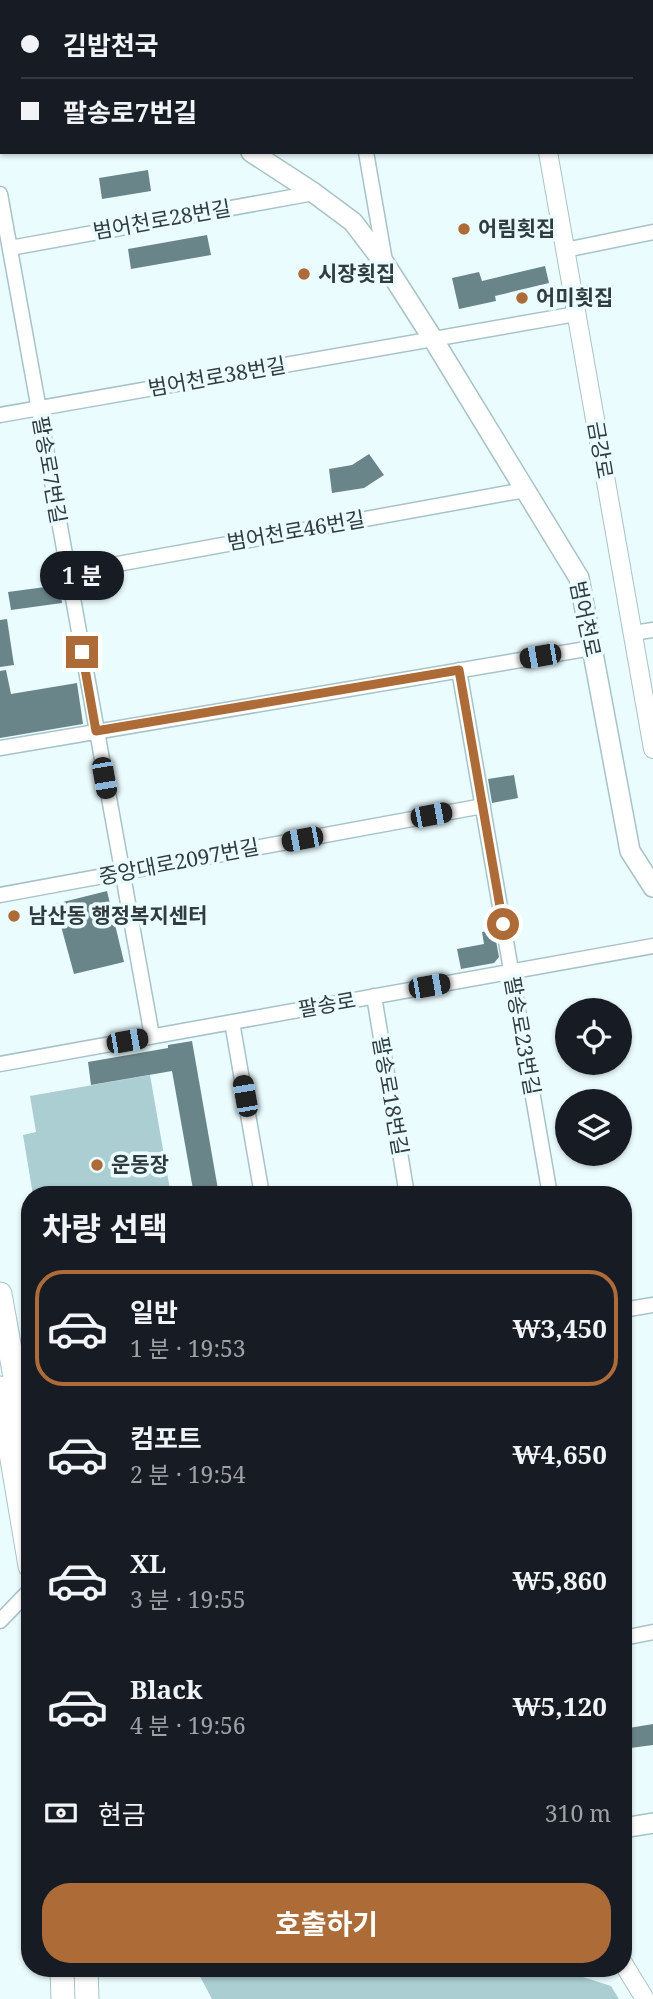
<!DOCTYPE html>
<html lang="ko">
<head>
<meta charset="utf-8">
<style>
	body { margin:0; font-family:"Noto Serif","Noto Sans KR",serif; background:#20242c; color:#f1f3f6; height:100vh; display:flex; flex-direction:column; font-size:26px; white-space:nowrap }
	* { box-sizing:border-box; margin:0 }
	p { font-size:23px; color:#9ea1a6 }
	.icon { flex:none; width:38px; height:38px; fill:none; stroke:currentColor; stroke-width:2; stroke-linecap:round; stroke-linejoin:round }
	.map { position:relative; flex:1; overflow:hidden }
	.side { position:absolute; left:21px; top:1186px; width:611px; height:791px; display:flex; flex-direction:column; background:#171b24; border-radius:28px; box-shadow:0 2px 5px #0004 }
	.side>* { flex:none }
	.hud { position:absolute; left:0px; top:0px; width:654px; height:154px; box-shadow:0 2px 5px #0004; display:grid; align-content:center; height:154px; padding:0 21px; background:#171b24 }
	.buttons { position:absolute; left:555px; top:998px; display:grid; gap:14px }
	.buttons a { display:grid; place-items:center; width:77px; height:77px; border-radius:50%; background:#171b24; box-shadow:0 2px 5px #0004; font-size:35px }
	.end { position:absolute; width:32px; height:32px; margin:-16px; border:9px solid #ad6b37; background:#fff; box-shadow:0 0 0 4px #fff }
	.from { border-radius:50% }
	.bubble { position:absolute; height:49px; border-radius:24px; background:#171b24; box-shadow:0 2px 5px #0004; font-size:23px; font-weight:700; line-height:49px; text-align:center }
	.car { position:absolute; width:21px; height:42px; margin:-21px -10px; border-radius:9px; box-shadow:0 0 5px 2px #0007; background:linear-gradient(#222 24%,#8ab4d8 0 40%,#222 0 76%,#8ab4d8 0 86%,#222 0) }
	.hud b { display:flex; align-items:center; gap:24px; height:66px; font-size:26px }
	.hud b+b { border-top:2px solid #363941 }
	.hud i { width:18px; height:18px; background:#f1f3f6 }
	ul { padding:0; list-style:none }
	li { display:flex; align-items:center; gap:21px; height:116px; margin:0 14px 10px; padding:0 7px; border:4px solid transparent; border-radius:28px }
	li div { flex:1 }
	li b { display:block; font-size:26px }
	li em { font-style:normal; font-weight:700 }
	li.current { border-color:#ad6b37 }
	li>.icon { width:63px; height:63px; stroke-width:1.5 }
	h2 { padding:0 21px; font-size:32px; line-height:84px }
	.pay { display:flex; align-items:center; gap:18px; height:77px; padding:0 21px; font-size:26px }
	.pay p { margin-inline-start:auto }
	.button { display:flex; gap:14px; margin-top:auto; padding:14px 21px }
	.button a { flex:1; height:80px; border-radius:28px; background:#ad6b37; color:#fff; font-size:28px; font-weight:700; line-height:80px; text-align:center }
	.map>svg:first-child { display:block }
	.green { fill:#abced3 }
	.building { fill:#6a8589 }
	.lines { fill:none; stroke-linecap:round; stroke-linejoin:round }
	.minor-casing { stroke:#a7c3c7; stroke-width:17 }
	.tertiary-casing { stroke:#a7c3c7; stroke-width:20 }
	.secondary-casing { stroke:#a7c3c7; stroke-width:22 }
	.primary-casing { stroke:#a7c3c7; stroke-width:25 }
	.minor { stroke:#fff; stroke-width:14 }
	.tertiary { stroke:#fff; stroke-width:18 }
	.secondary { stroke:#fff; stroke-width:19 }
	.primary { stroke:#fff; stroke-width:23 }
	.route { stroke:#ad6b37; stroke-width:9 }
	.poi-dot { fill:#ad6b37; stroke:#ebfcff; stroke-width:2.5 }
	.labels { text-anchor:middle; stroke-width:7; stroke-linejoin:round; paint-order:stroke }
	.street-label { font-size:21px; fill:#313c3e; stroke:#ebfcff }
	.poi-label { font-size:21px; font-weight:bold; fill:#313c3e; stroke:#ebfcff; text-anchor:start }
</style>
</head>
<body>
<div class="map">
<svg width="653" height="1999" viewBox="0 0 653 1999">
	<rect width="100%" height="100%" fill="#ebfcff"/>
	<path class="green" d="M150 1075 171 1195H33L23 1135 36 1132 30 1096Z
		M196 1969H558L611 1986 619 1999H212Z"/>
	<path class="building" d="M148 170 151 191 102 199 99 178Z
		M207 235 211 255 131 269 128 249Z
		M545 266 549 283 495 296 496 301 459 309 452 278 479 272 482 281Z
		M369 454 384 475 364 488 332 493 329 469 352 465Z
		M60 585 62 603 11 610 8 592Z
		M7 619 14 665 0 667V620Z
		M6 670 11 694 77 683 83 724 0 738V671Z
		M514 775 518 798 492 803 488 779Z
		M107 891 124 962 74 974 55 904Z
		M494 930 499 957 494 963 461 969 457 949 484 944 482 932Z
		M192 1041 219 1195H194L172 1071 91 1085 88 1062 168 1048V1045Z
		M653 1724V1745L623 1749V1729Z"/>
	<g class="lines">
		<defs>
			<path id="minor" d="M161 0 162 2
				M339 0 340 2
				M452 2 460 0
				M0 82 2 81
				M366 152 385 261
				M0 194 152 1036
				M10 248 314 193
				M565 250 653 232
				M0 415 576 314
				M68 573 525 490
				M633 633 653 630
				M459 670 550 1195
				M0 748 592 648
				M0 895 483 806
				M374 996 407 1195
				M232 1022 262 1195
				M0 1064 653 946
				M623 1310 653 1305
				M0 1621 30 1590
				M623 1638 653 1632"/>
			<path id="tertiary" d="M521 0V2
				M548 152 653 749
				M623 1963 645 1999"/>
			<path id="secondary" d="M18 0 20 2
				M251 152 314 193 353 222 385 264 433 339 579 578 630 851 653 887
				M623 1828 653 1823"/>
			<path id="primary" d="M0 1294 30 1460
				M0 1388 30 1566
				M62 1969 63 1999
				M86 1969 87 1999"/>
		</defs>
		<use href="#minor" class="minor-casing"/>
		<use href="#tertiary" class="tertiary-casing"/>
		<use href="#secondary" class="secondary-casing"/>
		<use href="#primary" class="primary-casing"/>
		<use href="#minor" class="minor"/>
		<use href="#tertiary" class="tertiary"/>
		<use href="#secondary" class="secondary"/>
		<use href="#primary" class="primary"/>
	</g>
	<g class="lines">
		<path class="route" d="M82 652 96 731 459 670 503 924"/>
	</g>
	<g class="poi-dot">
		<circle cx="464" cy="229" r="7"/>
		<circle cx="304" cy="274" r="7"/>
		<circle cx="522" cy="298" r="7"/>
		<circle cx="14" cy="916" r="7"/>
		<circle cx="97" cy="1165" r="7"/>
	</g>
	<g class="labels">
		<g class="street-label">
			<text transform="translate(162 220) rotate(-10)" y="7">범어천로28번길</text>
			<text transform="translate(217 377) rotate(-10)" y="7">범어천로38번길</text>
			<text transform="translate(600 450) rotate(80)" y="7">금강로</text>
			<text transform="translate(49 470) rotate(80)" y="7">팔송로7번길</text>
			<text transform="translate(296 531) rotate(-10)" y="7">범어천로46번길</text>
			<text transform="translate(585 619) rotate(78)" y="7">범어천로</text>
			<text transform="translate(179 862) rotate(-11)" y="7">중앙대로2097번길</text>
			<text transform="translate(327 1005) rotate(-10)" y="7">팔송로</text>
			<text transform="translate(522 1036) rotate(80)" y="7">팔송로23번길</text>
			<text transform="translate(390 1096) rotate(80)" y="7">팔송로18번길</text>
		</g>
		<g class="poi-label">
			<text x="478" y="236">어림횟집</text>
			<text x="318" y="281">시장횟집</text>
			<text x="536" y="305">어미횟집</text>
			<text x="28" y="923">남산동 행정복지센터</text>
			<text x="111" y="1172">운동장</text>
		</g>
	</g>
</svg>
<div class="buttons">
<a><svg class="icon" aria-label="locate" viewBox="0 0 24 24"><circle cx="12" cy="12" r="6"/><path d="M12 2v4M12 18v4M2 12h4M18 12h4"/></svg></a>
<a><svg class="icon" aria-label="layers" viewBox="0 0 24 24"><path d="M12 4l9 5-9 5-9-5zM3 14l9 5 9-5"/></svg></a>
</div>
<i class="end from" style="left:503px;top:924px"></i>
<i class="end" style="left:82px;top:652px"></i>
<div class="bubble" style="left:40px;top:551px;width:84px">1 분</div>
<i class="car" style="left:540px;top:656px;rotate:260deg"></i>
<i class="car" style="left:104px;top:778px;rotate:170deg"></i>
<i class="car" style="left:431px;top:815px;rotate:79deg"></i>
<i class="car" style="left:302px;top:839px;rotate:259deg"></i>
<i class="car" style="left:429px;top:986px;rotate:80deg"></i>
<i class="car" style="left:127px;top:1041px;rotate:80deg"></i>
<i class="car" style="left:245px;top:1096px;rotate:350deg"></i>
<div class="hud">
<b><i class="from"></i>김밥천국</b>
<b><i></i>팔송로7번길</b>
</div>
<section class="side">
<h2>차량 선택</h2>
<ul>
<li class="current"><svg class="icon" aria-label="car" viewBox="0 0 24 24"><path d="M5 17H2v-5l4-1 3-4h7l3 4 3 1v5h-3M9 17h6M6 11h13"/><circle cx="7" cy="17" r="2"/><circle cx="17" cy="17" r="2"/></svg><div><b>일반</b><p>1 분 · 19:53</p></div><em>₩3,450</em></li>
<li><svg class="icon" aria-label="car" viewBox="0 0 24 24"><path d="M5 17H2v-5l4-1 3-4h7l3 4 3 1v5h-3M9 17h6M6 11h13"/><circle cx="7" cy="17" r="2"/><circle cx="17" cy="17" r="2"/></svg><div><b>컴포트</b><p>2 분 · 19:54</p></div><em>₩4,650</em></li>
<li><svg class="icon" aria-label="car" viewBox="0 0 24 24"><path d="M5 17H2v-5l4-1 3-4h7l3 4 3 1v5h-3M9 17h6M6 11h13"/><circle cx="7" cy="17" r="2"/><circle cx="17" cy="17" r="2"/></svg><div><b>XL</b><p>3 분 · 19:55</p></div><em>₩5,860</em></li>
<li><svg class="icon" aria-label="car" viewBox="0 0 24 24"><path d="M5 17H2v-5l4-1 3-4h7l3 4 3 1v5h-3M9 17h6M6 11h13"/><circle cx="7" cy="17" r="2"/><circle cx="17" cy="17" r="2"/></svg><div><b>Black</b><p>4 분 · 19:56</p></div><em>₩5,120</em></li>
</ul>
<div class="pay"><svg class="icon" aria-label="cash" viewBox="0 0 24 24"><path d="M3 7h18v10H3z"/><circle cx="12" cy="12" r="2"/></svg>현금<p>310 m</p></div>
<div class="button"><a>호출하기</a></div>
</section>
</div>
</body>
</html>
